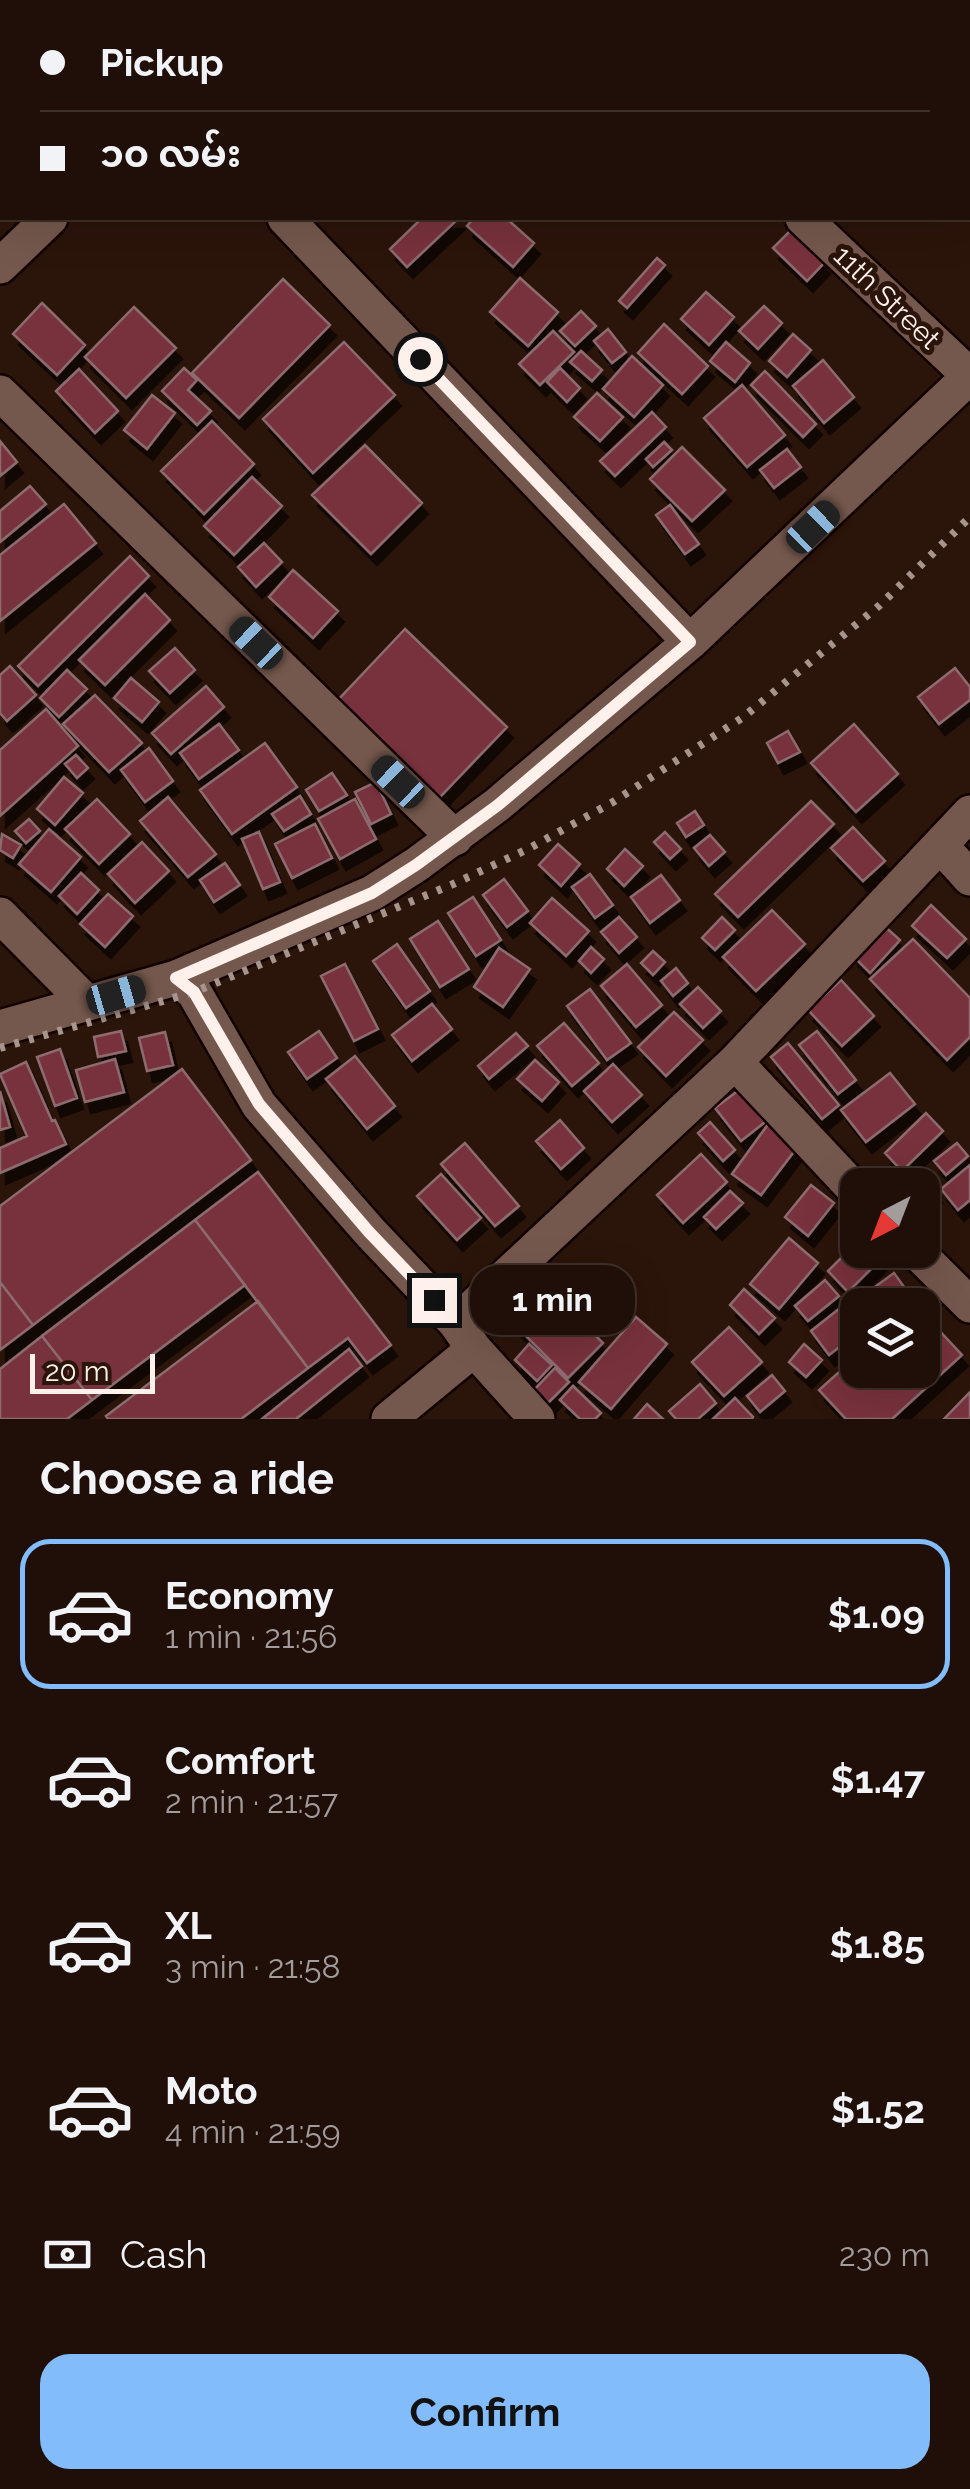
<!DOCTYPE html>
<html lang="en">
<head>
<meta charset="utf-8">
<style>
	body { margin:0; font-family:Raleway,"Noto Sans Myanmar",sans-serif; background:#2d1d16; color:#f1f3f6; height:100vh; display:flex; flex-direction:column; font-size:38px; white-space:nowrap }
	* { box-sizing:border-box; margin:0 }
	p { font-size:32px; color:#a29c9c }
	.icon { flex:none; width:55px; height:55px; fill:none; stroke:currentColor; stroke-width:2; stroke-linecap:round; stroke-linejoin:round }
	.map { position:relative; height:1419px; overflow:hidden }
	.side { display:flex; flex-direction:column; background:#200f08; flex:1 }
	.side>* { flex:none }
	.hud { position:absolute; left:0px; top:0px; width:970px; height:220px; box-shadow:0 10px 40px #0002,0 0 0 2px #3d2f29; display:grid; align-content:center; height:220px; padding:0 40px; background:#200f08 }
	.needle { width:65px; rotate:222deg }
	.tools { position:absolute; left:840px; top:1168px; display:grid; gap:20px }
	.tools a { display:grid; place-items:center; width:100px; height:100px; border-radius:20px; background:#200f08; box-shadow:0 10px 40px #0002,0 0 0 2px #3d2f29; font-size:50px }
	.scale { position:absolute; left:30px; bottom:25px; width:125px; box-sizing:border-box; padding-left:10px; border:5px solid #fef0eb; border-top:0; font-size:28px; line-height:35px; white-space:nowrap; color:#fef0eb; -webkit-text-stroke:8px #2b140a; paint-order:stroke }
	.end { position:absolute; width:45px; height:45px; margin:-22px; border:12px solid #fef0eb; background:#111; box-shadow:0 0 0 5px #111 }
	.from { border-radius:50% }
	.bubble { position:absolute; height:70px; border-radius:30px; background:#200f08; box-shadow:0 10px 40px #0002,0 0 0 2px #3d2f29; font-size:32px; font-weight:700; line-height:70px; text-align:center }
	.car { position:absolute; width:30px; height:60px; margin:-30px -15px; border-radius:12px; box-shadow:0 0 8px 2px #0007; background:linear-gradient(#222 24%,#8ab4d8 0 40%,#222 0 76%,#8ab4d8 0 86%,#222 0) }
	.hud b { display:flex; align-items:center; gap:35px; height:95px; font-size:38px }
	.hud b+b { border-top:2px solid #3d2f29 }
	.hud i { width:25px; height:25px; background:#f1f3f6 }
	ul { padding:0; list-style:none }
	li { display:flex; align-items:center; gap:30px; height:150px; margin:0 20px 15px; padding:0 20px; border:5px solid transparent; border-radius:30px }
	li div { flex:1 }
	li b { display:block; font-size:38px }
	li em { font-style:normal; font-weight:700 }
	li.on { border-color:#83bcfb }
	li>.icon { width:90px; height:90px; stroke-width:1.5 }
	h2 { padding:0 40px; font-size:45px; line-height:120px }
	.pay { display:flex; align-items:center; gap:25px; height:110px; padding:0 40px; font-size:38px }
	.pay p { margin-inline-start:auto }
	.primary-button { display:flex; gap:20px; margin-top:auto; padding:20px 40px }
	.primary-button a { flex:1; height:115px; border-radius:30px; background:#83bcfb; color:#111; font-size:40px; font-weight:700; line-height:115px; text-align:center }
	.map>svg:first-child { display:block }
	.building { fill:#78313d; stroke:#8d6c70; stroke-width:2.5; filter:url(#shadow) }
	.lines { fill:none; stroke-linecap:round; stroke-linejoin:round }
	.minor-casing { stroke:#120100; stroke-width:40 }
	.minor { stroke:#75584d; stroke-width:35 }
	.rail { stroke:#a6948d; stroke-width:8; stroke-dasharray:5 10; stroke-linecap:butt }
	.route { stroke:#fef0eb; stroke-width:12 }
	.labels { text-anchor:middle; stroke-width:10; stroke-linejoin:round; paint-order:stroke }
	.street-label { font-size:28px; fill:#fef0eb; stroke:#2b140a }
</style>
</head>
<body>
<div class="map">
<svg width="970" height="1419" viewBox="0 0 970 1419">
	<defs>
		<filter id="shadow"><feDropShadow dx="6" dy="11" stdDeviation="0" flood-color="#0009"/></filter>
	</defs>
	<rect width="100%" height="100%" fill="#2b140a"/>
	<path class="building" d="M396 0H470L468 2H399Z
		M970 0 968 4 892 2 890 1Z
		M422 218H459L407 267 390 249Z
		M474 218H506L534 243 513 267 467 226Z
		M790 231 824 263 807 281 773 248Z
		M657 258 665 265 627 308 619 301Z
		M520 278 558 312 528 346 490 312Z
		M283 279 330 325 239 418 192 373Z
		M706 292 734 317 709 345 681 319Z
		M42 303 85 345 57 375 13 334Z
		M764 306 782 323 758 349 739 331Z
		M134 307 176 348 126 398 85 357Z
		M581 311 596 326 575 346 560 331Z
		M664 324 708 366 682 394 638 353Z
		M608 329 626 352 612 363 594 341Z
		M553 331 574 352 540 385 519 364Z
		M793 334 811 350 787 377 769 361Z
		M344 342 395 395 313 473 263 419Z
		M726 342 750 363 735 382 710 361Z
		M581 351 602 370 592 381 570 362Z
		M632 356 663 385 634 417 603 389Z
		M823 360 854 397 824 423 793 386Z
		M184 368 197 380 188 390 211 411 197 425 162 391Z
		M560 368 580 388 567 402 547 382Z
		M79 369 118 411 95 433 56 391Z
		M765 371 816 424 803 437 751 385Z
		M742 385 785 435 747 467 704 418Z
		M597 393 623 417 600 441 574 417Z
		M152 395 175 413 147 449 124 430Z
		M652 412 666 427 615 476 600 461Z
		M212 421 254 464 204 514 161 471Z
		M0 441 17 462 0 476Z
		M664 442 672 450 653 467 646 459Z
		M365 445 422 503 371 554 312 495Z
		M682 447 725 490 692 521 650 479Z
		M787 449 801 467 774 488 760 470Z
		M252 477 282 506 234 555 204 526Z
		M30 486 46 504 0 542V511Z
		M64 504 96 543 0 621V555Z
		M670 505 699 544 685 554 656 515Z
		M264 543 282 562 256 587 238 567Z
		M130 556 149 576 38 686 18 666Z
		M293 570 338 611 313 638 269 597Z
		M145 594 170 620 105 685 79 660Z
		M405 629 507 727 440 797 338 700Z
		M175 648 195 670 170 693 149 671Z
		M10 666 36 695 7 721 0 713V675Z
		M955 668 970 687V700L939 724 918 697Z
		M67 670 87 689 59 717 40 698Z
		M131 678 159 702 142 722 114 698Z
		M206 686 224 707 171 754 152 733Z
		M95 695 142 743 109 772 63 724Z
		M46 709 78 746 0 816V750Z
		M219 724 239 750 199 779 180 753Z
		M854 724 898 774 856 812 811 763Z
		M788 731 800 752 778 763 767 743Z
		M265 743 297 787 232 834 200 790Z
		M149 748 173 781 145 802 121 770Z
		M76 755 88 768 77 778 65 764Z
		M332 773 347 795 319 811 306 790Z
		M64 777 83 793 55 825 37 809Z
		M376 782 391 814 371 824 355 792Z
		M300 796 311 814 284 831 272 814Z
		M168 797 216 854 188 877 140 821Z
		M97 799 130 834 99 864 65 829Z
		M355 799 376 839 340 859 318 819Z
		M811 801 834 824 738 917 715 894Z
		M695 811 704 825 686 837 677 823Z
		M29 819 40 831 26 843 15 831Z
		M315 824 332 858 292 878 275 844Z
		M853 827 885 861 863 881 831 848Z
		M49 829 81 857 51 892 19 864Z
		M259 832 280 882 263 889 242 839Z
		M665 832 681 849 670 859 654 842Z
		M2 834 21 845 13 858 0 850Z
		M710 835 725 852 709 866 694 848Z
		M142 842 169 871 135 903 108 874Z
		M558 844 580 864 561 886 539 865Z
		M625 849 643 866 624 886 607 869Z
		M225 863 240 885 214 902 200 880Z
		M81 873 99 890 77 914 59 896Z
		M590 874 613 905 595 918 572 887Z
		M661 875 680 900 650 923 631 897Z
		M504 879 528 911 507 927 483 895Z
		M108 894 133 916 105 947 80 924Z
		M473 897 501 940 476 956 448 913Z
		M552 898 589 931 566 956 530 923Z
		M931 905 966 939 947 958 912 926Z
		M772 910 805 944 756 991 723 957Z
		M619 917 637 937 619 953 601 932Z
		M722 917 735 930 715 950 702 938Z
		M438 921 469 969 440 987 410 939Z
		M882 924 900 940 870 973 852 955Z
		M913 939 970 998V1037L947 1060 870 979Z
		M397 944 430 991 406 1008 373 961Z
		M591 947 604 959 591 973 579 961Z
		M499 948 530 969 503 1007 474 987Z
		M653 951 665 962 653 975 641 963Z
		M345 964 378 1029 354 1041 321 976Z
		M627 964 662 1005 636 1027 601 986Z
		M676 968 688 983 673 996 661 981Z
		M841 980 874 1016 842 1046 808 1010Z
		M698 987 721 1011 703 1028 680 1004Z
		M590 989 631 1043 607 1060 567 1006Z
		M432 1004 452 1029 412 1061 392 1035Z
		M674 1012 703 1040 666 1076 638 1047Z
		M564 1023 599 1063 572 1086 537 1046Z
		M121 1031 126 1051 98 1057 94 1037Z
		M319 1031 337 1058 307 1079 288 1052Z
		M817 1031 856 1080 838 1094 799 1045Z
		M165 1032 173 1065 147 1071 139 1038Z
		M516 1033 528 1046 489 1079 478 1066Z
		M788 1043 839 1105 822 1119 771 1057Z
		M60 1049 77 1098 55 1106 37 1057Z
		M355 1056 395 1106 367 1129 326 1079Z
		M115 1059 124 1092 85 1102 76 1070Z
		M535 1060 559 1082 542 1101 517 1079Z
		M26 1062 52 1121 55 1120 66 1144 0 1173V1148L27 1136 0 1074Z
		M613 1064 642 1095 612 1122 584 1091Z
		M182 1069 251 1160 33 1325 0 1282V1206Z
		M890 1073 915 1104 866 1142 841 1110Z
		M739 1090 765 1122 741 1141 715 1108Z
		M0 1091 10 1127 0 1130Z
		M926 1113 943 1131 902 1171 885 1153Z
		M560 1120 584 1148 561 1169 536 1141Z
		M710 1122 735 1150 723 1161 698 1133Z
		M769 1123 799 1145 761 1195 732 1174Z
		M465 1143 519 1206 495 1226 441 1164Z
		M957 1143 968 1156 946 1175 934 1161Z
		M701 1154 727 1182 683 1223 657 1195Z
		M970 1165V1200L958 1210 941 1189Z
		M258 1172 391 1345 367 1363 348 1338 308 1368 195 1220Z
		M916 1173 936 1192 928 1201 922 1196V1185H912L908 1181Z
		M441 1174 481 1218 457 1240 417 1196Z
		M811 1185 834 1203 808 1236 785 1217Z
		M730 1191 743 1203 716 1229 704 1217Z
		M195 1220 245 1285 92 1400 42 1336Z
		M789 1238 818 1263 779 1309 750 1284Z
		M858 1241V1250H885L888 1252 848 1292 828 1271Z
		M532 1272 603 1343 568 1378 497 1307Z
		M894 1273 912 1298 903 1305H858V1309L853 1303Z
		M825 1280 839 1296 808 1321 795 1306Z
		M0 1282 33 1325 0 1350Z
		M744 1289 775 1318 759 1334 730 1305Z
		M258 1301 308 1368 241 1419H108L106 1416Z
		M844 1305 858 1322V1333L829 1355 811 1331Z
		M922 1312 962 1355 892 1419H846L819 1390 858 1355V1370H922Z
		M636 1317 667 1344 611 1409 579 1382Z
		M729 1327 762 1362 724 1396 692 1362Z
		M42 1336 92 1400 67 1419H0V1369Z
		M529 1344 552 1365 537 1381 515 1360Z
		M804 1344 822 1360 806 1377 789 1362Z
		M349 1349 362 1366 296 1419H262Z
		M555 1368 569 1382 548 1403 534 1390Z
		M772 1375 785 1391 760 1412 747 1396Z
		M700 1384 716 1403 698 1419H676L669 1411Z
		M573 1386 601 1413 595 1419H580L560 1400Z
		M970 1392V1419H944Z
		M735 1398 753 1417 752 1419H713Z
		M647 1404 663 1419H634Z"/>
	<g class="lines">
		<defs>
			<path id="minor" d="M76 0 79 2
				M562 0 564 2
				M276 2 279 0
				M285 218 690 642
				M803 218 970 376
				M0 266 50 218
				M0 393 455 838
				M941 846 970 878
				M0 915 87 1003
				M176 978 194 992 259 1105 369 1231 456 1323 474 1349 537 1419
				M0 1028 176 978 372 893 416 865 497 805 690 642 970 376
				M735 1062 858 1193
				M915 1250 970 1305
				M456 1323 735 1062 970 813
				M389 1419 474 1349"/>
		</defs>
		<use href="#minor" class="minor-casing"/>
		<use href="#minor" class="minor"/>
		<path class="rail" d="M0 1048 194 992 451 885 528 849 613 802 742 718 880 605 970 517"/>
	</g>
	<g class="lines">
		<path class="route" d="M420 359 690 642 498 805 416 865 372 893 176 978 194 992 259 1104 369 1232 434 1300"/>
	</g>
	<g class="labels">
		<g class="street-label">
			<text transform="translate(887 297) rotate(44)" y="10">11th Street</text>
		</g>
	</g>
</svg>
<div class="tools">
<a><svg class="needle" viewBox="-14 -14 28 28"><path d="M0-13l5 13h-10z" fill="#e53935"/><path d="M0 13l5-13h-10z" fill="#a29c9c"/></svg></a>
<a><svg class="icon" aria-label="layers" viewBox="0 0 24 24"><path d="M12 4l9 5-9 5-9-5zM3 14l9 5 9-5"/></svg></a>
</div>
<div class="scale">20 m</div>
<i class="end from" style="left:420px;top:359px"></i>
<i class="end" style="left:434px;top:1300px"></i>
<div class="bubble" style="left:470px;top:1265px;width:165px">1 min</div>
<i class="car" style="left:813px;top:527px;rotate:46deg"></i>
<i class="car" style="left:256px;top:643px;rotate:314deg"></i>
<i class="car" style="left:398px;top:782px;rotate:314deg"></i>
<i class="car" style="left:116px;top:995px;rotate:74deg"></i>
<div class="hud">
<b><i class="from"></i>Pickup</b>
<b><i></i>၁၀ လမ်း</b>
</div>
</div>
<section class="side">
<h2>Choose a ride</h2>
<ul>
<li class="on"><svg class="icon" aria-label="car" viewBox="0 0 24 24"><path d="M5 17H2v-5l4-1 3-4h7l3 4 3 1v5h-3M9 17h6M6 11h13"/><circle cx="7" cy="17" r="2"/><circle cx="17" cy="17" r="2"/></svg><div><b>Economy</b><p>1 min · 21:56</p></div><em>$1.09</em></li>
<li><svg class="icon" aria-label="car" viewBox="0 0 24 24"><path d="M5 17H2v-5l4-1 3-4h7l3 4 3 1v5h-3M9 17h6M6 11h13"/><circle cx="7" cy="17" r="2"/><circle cx="17" cy="17" r="2"/></svg><div><b>Comfort</b><p>2 min · 21:57</p></div><em>$1.47</em></li>
<li><svg class="icon" aria-label="car" viewBox="0 0 24 24"><path d="M5 17H2v-5l4-1 3-4h7l3 4 3 1v5h-3M9 17h6M6 11h13"/><circle cx="7" cy="17" r="2"/><circle cx="17" cy="17" r="2"/></svg><div><b>XL</b><p>3 min · 21:58</p></div><em>$1.85</em></li>
<li><svg class="icon" aria-label="car" viewBox="0 0 24 24"><path d="M5 17H2v-5l4-1 3-4h7l3 4 3 1v5h-3M9 17h6M6 11h13"/><circle cx="7" cy="17" r="2"/><circle cx="17" cy="17" r="2"/></svg><div><b>Moto</b><p>4 min · 21:59</p></div><em>$1.52</em></li>
</ul>
<div class="pay"><svg class="icon" aria-label="cash" viewBox="0 0 24 24"><path d="M3 7h18v10H3z"/><circle cx="12" cy="12" r="2"/></svg>Cash<p>230 m</p></div>
<div class="primary-button"><a>Confirm</a></div>
</section>
</body>
</html>
